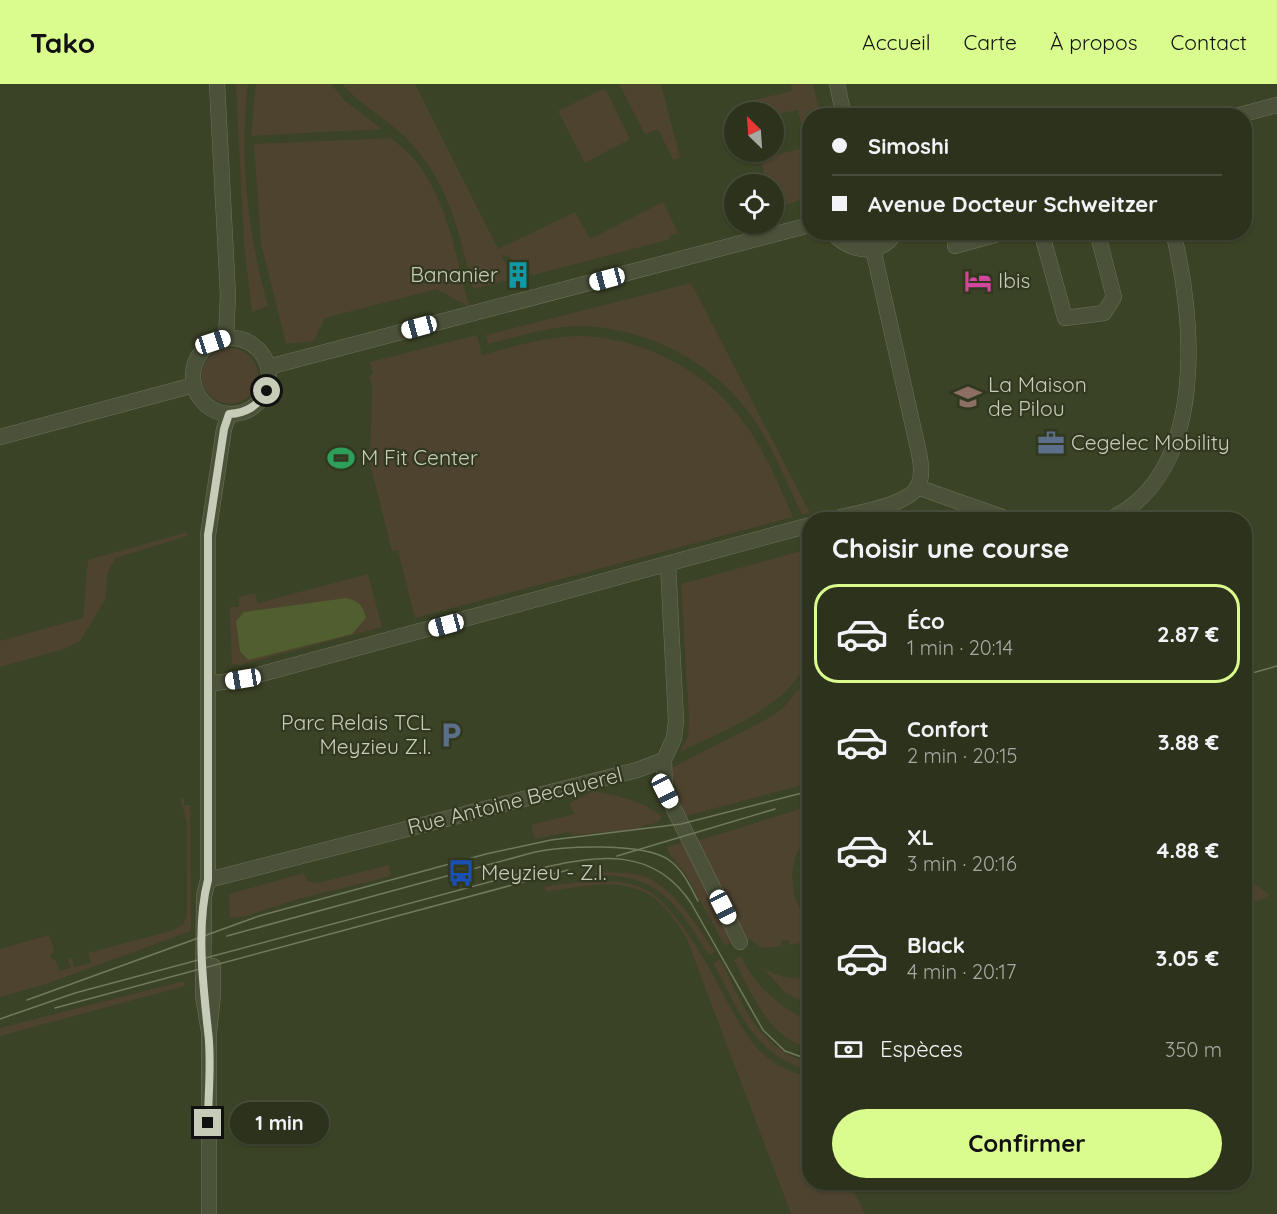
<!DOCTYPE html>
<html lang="fr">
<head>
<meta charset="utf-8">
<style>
	body { margin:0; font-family:Quicksand,sans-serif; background:#383e29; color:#f1f3f6; height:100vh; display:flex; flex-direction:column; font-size:22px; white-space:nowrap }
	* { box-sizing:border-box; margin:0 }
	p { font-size:20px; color:#a6aaa3 }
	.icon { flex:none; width:33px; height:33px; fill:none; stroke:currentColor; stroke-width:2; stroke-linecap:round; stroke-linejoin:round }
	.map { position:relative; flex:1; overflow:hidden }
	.details { position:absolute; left:802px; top:428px; width:450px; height:678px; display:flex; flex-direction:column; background:#2c321c; border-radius:24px; box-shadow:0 2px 4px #0004,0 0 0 2px #484d3b }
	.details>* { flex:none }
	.hud { position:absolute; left:802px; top:24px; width:450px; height:132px; border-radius:24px; box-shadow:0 2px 4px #0004,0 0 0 2px #484d3b; display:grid; align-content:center; height:132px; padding:0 30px; background:#2c321c }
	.needle { width:39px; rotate:335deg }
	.tools { position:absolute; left:724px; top:18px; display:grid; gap:12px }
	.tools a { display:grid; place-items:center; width:60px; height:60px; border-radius:50%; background:#2c321c; box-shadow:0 2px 4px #0004,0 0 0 2px #484d3b; font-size:30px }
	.end { position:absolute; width:27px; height:27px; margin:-14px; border:8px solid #c6ccb7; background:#111; box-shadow:0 0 0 3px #111 }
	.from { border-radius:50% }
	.bubble { position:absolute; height:42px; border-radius:21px; background:#2c321c; box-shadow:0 2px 4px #0004,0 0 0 2px #484d3b; font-size:20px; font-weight:800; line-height:42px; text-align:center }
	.car { position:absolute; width:18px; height:36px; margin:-18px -9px; border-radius:8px; box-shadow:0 0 4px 2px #0007; background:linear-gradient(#fff 24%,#345 0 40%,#fff 0 76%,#345 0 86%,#fff 0) }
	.hud b { display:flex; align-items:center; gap:21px; height:57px; font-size:22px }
	.hud b+b { border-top:2px solid #484d3b }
	.hud i { width:15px; height:15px; background:#f1f3f6 }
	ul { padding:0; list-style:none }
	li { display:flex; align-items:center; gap:18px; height:99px; margin:0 12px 9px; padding:0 18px; border:3px solid transparent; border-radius:24px }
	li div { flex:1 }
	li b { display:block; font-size:22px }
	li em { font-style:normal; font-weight:800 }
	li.selected { border-color:#dafb8e }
	li>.icon { width:54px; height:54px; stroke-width:1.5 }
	h2 { padding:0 30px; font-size:27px; line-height:72px }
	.pay { display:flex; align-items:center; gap:15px; height:66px; padding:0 30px; font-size:22px }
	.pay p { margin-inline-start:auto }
	.action { display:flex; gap:12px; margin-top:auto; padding:12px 30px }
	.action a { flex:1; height:69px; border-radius:36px; background:#dafb8e; color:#111; font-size:24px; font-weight:800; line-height:69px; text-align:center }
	header { display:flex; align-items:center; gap:36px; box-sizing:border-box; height:84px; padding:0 30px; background:#dafb8e; color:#111 }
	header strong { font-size:28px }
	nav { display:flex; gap:33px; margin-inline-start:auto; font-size:21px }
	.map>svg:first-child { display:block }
	.green { fill:#4d432f }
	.water { fill:#515e2f }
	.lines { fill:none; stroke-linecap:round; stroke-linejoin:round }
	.street-casing { stroke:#6c735b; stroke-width:16 }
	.street { stroke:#4c523a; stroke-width:15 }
	.tram { stroke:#727a5c; stroke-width:1.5 }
	.route { stroke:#c6ccb7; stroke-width:8 }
	.labels { text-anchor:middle; stroke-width:4.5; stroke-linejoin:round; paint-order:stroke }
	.poi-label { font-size:21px; fill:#c6ccb7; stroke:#31381f; text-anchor:start }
	.street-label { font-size:21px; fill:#c6ccb7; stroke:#31381f }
</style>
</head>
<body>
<header>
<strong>Tako</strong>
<nav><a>Accueil</a><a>Carte</a><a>À propos</a><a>Contact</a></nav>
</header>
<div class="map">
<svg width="1277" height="1130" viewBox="0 0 1277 1130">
	<rect width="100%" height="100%" fill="#3b4326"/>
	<path class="green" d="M236 0H248C239 75 248 150 268 222L252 228 244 160Z
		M256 0H331L344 16 382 45 251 52Z
		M342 0H415L498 165 575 128 590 155 663 118 678 149 670 152 671 155 533 191 522 186 509 172 501 171 513 195 473 205C458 147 450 98 405 53 386 34 360 21 342 0Z
		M619 0H661L680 74 673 76 658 45 645 50Z
		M791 0H813L820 31 810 32V108L802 115 774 125V100H767L760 75 807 63 798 26 774 31V28H757L754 16 792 7Z
		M601 6H606L630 55 585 79 558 27Z
		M391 54C399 61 408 68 415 76 448 117 456 173 469 223L437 205 325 234 314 257 286 260 261 160 254 60Z
		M691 199 810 429 802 431C784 393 767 348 739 316 700 271 637 242 577 242 548 243 516 253 488 260L486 251Z
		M477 251 482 271C513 263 544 253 576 252 638 252 702 284 739 332 763 362 778 399 793 433L415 534 398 466 392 467 370 379 372 303 369 292 373 290 370 278Z
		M202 292a28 28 0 1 1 56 0a28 28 0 1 1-56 0Z
		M187 448V452L115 474 108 488 105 516 80 557 64 565 0 583V557L83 534 88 476Z
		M808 465 810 469V574C784 626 729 644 680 668L688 652 689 635 681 500Z
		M368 490 382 543 240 581 232 580 230 523H239V513L255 509 258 519Z
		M810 592V699L686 732 671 692 673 683 765 636 782 625Z
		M594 707C612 710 652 719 662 734L652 741 647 740 639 745 573 751 569 748 535 755 531 741 574 730 569 719Z
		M180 713 184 714V721H190L191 847 43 901 0 913V865L49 851 54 866 50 873 56 877 60 887 71 884 68 875 72 873 74 883 91 879 88 869 174 846 183 841 187 832V739Z
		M810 722V747L795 773 792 790 794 812 810 844V865L799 859 790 861 789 856 781 857V862L761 864 745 851 697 757Z
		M683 758 732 858 725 862 686 791 668 768V763Z
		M389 781 391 792 298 815 243 833 230 834 229 810 304 789 307 797 318 799Z
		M1245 787 1255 800 1270 811 1255 818 1245 815Z
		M605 788C620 789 634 788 648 794 676 807 698 843 715 868L709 871C676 820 662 791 595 791V789Z
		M580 798C602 797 624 795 644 805 660 812 670 826 680 839 708 875 724 917 749 954 762 974 787 989 810 993V1098H849L865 1130H791L686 853C679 843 672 832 664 823 634 789 584 802 546 808L544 803Z
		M741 872C756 904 779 922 810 938V964C769 956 752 909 734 876Z
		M720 875C745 924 754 960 810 980V987C752 969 740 928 713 879Z
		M763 884C779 893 791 896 810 893V922L785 908Z
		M184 897 185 902 0 952V944Z"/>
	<path class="water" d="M346 514C358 517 363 521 366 534L352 550 248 576 240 567 236 537 244 528Z"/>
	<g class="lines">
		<defs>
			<path id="street" d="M217 0 228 211 226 254
				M837 0 844 32
				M1236 32 1277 21
				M832 148C849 168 880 174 896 148
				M1044 148V158L1065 234 1104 229 1114 213 1099 155 1100 148
				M955 162 1005 148
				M193 292a38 38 0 1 1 76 0a38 38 0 1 1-76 0Z
				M268 283 810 141
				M0 353 194 301
				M917 403 1008 435
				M833 435C854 429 908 422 918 402 923 391 921 380 919 369L873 165
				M1110 435C1208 389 1195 235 1173 148
				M208 600 243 595 810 441
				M664 676 665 707 740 858
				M208 796 637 686 664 676 674 654 676 637 668 480
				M209 948 203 912 204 812 208 796V451L224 345 229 330
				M209 1130V948L213 911V882"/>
		</defs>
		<use href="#street" class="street-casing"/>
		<use href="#street" class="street"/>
		<path class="tram" d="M1245 591 1277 582
			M617 772 775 725
			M227 852 535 768C565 762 643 758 669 776 683 786 690 802 698 817
			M27 916 259 832 486 770 551 756 681 740 810 707
			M55 924 568 786
			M0 935 75 909 538 785C597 770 654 763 691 819L763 946 785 967 810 976"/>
	</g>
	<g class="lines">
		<path class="route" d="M208 1039C208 1009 212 977 208 947 203 901 196 841 208 796V451L224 345 229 330C247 329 257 322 267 307"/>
	</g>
	<defs>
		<symbol id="building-bare" viewBox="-9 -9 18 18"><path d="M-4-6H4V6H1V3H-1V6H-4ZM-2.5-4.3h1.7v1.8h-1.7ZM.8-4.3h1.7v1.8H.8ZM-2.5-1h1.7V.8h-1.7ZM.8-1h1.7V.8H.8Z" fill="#0f9aa8" stroke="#31381f" stroke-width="2.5" paint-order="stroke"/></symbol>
		<symbol id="hotel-bare" viewBox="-9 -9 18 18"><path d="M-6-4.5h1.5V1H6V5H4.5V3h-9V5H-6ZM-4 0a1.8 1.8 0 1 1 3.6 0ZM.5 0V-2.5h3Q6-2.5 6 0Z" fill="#d1479c" stroke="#31381f" stroke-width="2.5" paint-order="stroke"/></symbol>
		<symbol id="school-bare" viewBox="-9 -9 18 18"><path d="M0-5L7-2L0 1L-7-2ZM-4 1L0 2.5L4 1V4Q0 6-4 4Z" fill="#8d6e63" stroke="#31381f" stroke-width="2.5" paint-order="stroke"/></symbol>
		<symbol id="office-bare" viewBox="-9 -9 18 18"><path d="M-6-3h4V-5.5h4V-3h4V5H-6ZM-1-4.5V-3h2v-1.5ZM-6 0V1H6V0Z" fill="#5c6f8a" stroke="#31381f" stroke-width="2.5" paint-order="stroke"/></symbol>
		<symbol id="stadium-bare" viewBox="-9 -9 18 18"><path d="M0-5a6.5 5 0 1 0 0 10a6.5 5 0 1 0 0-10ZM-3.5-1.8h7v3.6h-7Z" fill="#2e9e5b" stroke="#31381f" stroke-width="2.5" paint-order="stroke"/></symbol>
		<symbol id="parking-bare" viewBox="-9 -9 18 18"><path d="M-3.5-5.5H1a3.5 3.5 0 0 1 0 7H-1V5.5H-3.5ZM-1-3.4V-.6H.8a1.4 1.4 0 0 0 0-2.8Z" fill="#5c6f8a" stroke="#31381f" stroke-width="2.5" paint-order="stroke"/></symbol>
		<symbol id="bus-bare" viewBox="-9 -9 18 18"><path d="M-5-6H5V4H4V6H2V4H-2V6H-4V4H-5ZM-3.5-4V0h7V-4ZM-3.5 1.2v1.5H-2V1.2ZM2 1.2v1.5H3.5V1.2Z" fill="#1a4fb4" stroke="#31381f" stroke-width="2.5" paint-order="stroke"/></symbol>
	</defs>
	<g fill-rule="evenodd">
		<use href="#building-bare" x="499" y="172" width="38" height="38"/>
		<use href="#hotel-bare" x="959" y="178" width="38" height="38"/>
		<use href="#school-bare" x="949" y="294" width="38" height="38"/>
		<use href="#office-bare" x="1032" y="340" width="38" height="38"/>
		<use href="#stadium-bare" x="322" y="355" width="38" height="38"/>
		<use href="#parking-bare" x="432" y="632" width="38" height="38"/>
		<use href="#bus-bare" x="442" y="770" width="38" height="38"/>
	</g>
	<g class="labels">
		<g class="poi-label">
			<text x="498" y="198" text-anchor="end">Bananier</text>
			<text x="998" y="204">Ibis</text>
			<text x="988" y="308">La Maison<tspan x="988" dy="24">de Pilou</tspan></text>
			<text x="1071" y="366">Cegelec Mobility</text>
			<text x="361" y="381">M Fit Center</text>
			<text x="431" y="646" text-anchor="end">Parc Relais TCL<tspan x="431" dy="24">Meyzieu Z.I.</tspan></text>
			<text x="481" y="796">Meyzieu - Z.I.</text>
		</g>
		<g class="street-label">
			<text transform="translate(515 717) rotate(-14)" y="7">Rue Antoine Becquerel</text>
		</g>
	</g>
</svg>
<div class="tools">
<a><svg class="needle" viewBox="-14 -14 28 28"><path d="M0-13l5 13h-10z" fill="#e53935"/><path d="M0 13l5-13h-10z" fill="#a6aaa3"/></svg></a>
<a><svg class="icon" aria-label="locate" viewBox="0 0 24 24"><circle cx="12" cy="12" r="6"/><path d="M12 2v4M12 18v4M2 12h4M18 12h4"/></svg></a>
</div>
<i class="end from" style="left:267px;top:307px"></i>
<i class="end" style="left:208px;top:1039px"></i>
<div class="bubble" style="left:230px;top:1018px;width:99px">1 min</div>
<i class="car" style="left:607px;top:195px;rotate:255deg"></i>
<i class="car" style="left:419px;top:243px;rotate:255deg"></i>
<i class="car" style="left:213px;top:258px;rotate:72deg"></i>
<i class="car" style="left:446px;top:541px;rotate:255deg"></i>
<i class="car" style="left:243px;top:595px;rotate:261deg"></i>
<i class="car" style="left:665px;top:707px;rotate:153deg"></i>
<i class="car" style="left:723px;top:823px;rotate:153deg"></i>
<div class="hud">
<b><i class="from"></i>Simoshi</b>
<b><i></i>Avenue Docteur Schweitzer</b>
</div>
<section class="details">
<h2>Choisir une course</h2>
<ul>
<li class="selected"><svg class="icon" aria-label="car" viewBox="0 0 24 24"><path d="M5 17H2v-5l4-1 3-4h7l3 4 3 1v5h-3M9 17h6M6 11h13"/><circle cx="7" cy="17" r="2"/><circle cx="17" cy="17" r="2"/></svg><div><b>Éco</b><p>1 min · 20:14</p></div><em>2.87 €</em></li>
<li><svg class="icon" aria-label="car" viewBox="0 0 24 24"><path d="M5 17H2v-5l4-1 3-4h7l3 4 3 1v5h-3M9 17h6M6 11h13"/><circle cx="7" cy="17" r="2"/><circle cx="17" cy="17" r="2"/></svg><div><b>Confort</b><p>2 min · 20:15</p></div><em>3.88 €</em></li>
<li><svg class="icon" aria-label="car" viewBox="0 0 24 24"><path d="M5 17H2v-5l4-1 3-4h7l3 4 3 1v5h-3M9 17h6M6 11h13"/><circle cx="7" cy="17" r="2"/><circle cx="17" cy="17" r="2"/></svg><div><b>XL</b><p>3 min · 20:16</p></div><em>4.88 €</em></li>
<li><svg class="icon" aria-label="car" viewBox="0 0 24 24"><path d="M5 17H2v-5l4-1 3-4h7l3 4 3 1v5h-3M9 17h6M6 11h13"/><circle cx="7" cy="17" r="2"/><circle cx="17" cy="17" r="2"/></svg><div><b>Black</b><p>4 min · 20:17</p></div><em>3.05 €</em></li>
</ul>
<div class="pay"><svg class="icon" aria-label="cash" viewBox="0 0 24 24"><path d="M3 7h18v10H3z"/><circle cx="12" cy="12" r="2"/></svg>Espèces<p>350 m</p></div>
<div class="action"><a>Confirmer</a></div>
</section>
</div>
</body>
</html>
